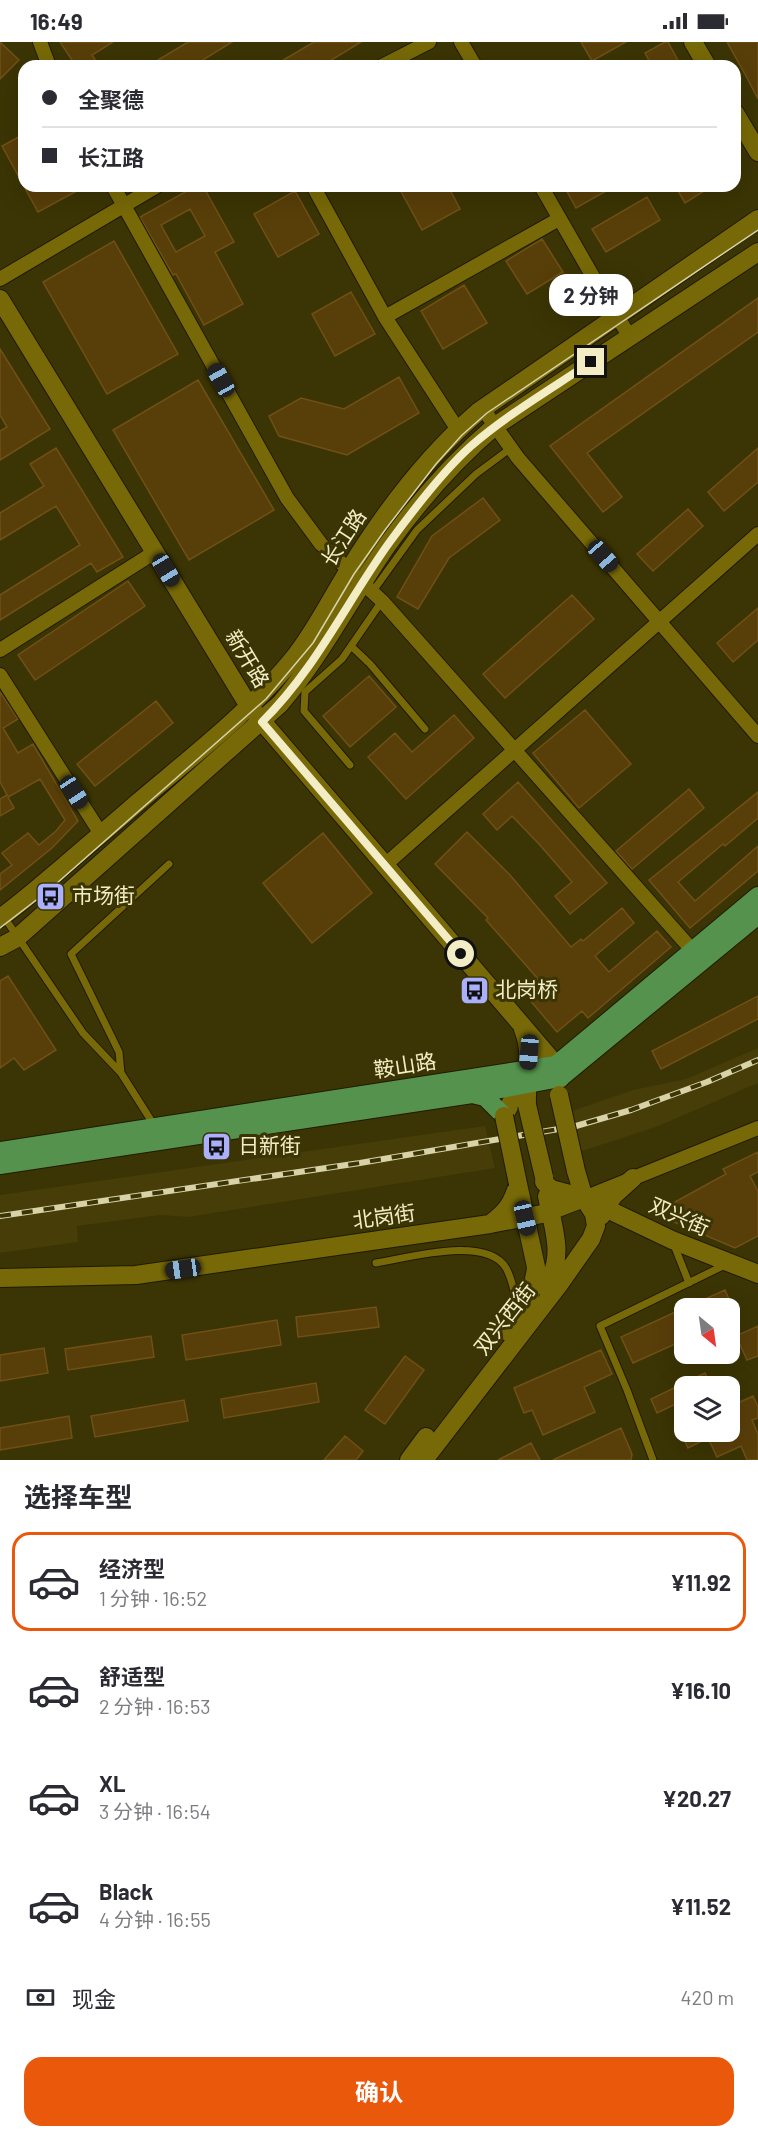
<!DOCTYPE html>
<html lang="zh">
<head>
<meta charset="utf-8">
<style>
	body { margin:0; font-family:Barlow,"Noto Sans SC",sans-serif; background:#f7f7f7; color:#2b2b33; height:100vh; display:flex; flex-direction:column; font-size:22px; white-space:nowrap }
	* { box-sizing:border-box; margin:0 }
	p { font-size:20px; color:#7c7c81 }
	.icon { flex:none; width:33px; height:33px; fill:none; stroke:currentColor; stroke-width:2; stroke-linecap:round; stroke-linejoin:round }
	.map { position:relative; height:1418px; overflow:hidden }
	.sheet { display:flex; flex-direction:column; background:#fff; flex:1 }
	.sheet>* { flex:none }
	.guide { position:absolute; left:18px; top:18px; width:723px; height:132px; border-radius:18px; box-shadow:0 6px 24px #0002; display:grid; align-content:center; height:132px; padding:0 24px; background:#fff }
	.needle { width:39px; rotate:151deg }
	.buttons { position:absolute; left:674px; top:1256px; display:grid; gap:12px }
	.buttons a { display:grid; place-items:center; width:66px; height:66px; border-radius:12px; background:#fff; box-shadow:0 6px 24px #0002; font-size:30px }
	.end { position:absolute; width:27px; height:27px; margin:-14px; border:8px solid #f3edc5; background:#111; box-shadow:0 0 0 3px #111 }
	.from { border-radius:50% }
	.bubble { position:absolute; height:42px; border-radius:18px; background:#fff; box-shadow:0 6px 24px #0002; font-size:20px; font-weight:700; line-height:42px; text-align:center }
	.car { position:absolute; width:18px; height:36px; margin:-18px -9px; border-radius:8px; box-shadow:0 0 4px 2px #0007; background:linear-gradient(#222 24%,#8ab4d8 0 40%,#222 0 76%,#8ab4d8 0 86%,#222 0) }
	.guide b { display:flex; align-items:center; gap:21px; height:57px; font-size:22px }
	.guide b+b { border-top:2px solid #e1e1e2 }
	.guide i { width:15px; height:15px; background:#2b2b33 }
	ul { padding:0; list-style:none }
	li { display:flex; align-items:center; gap:18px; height:99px; margin:0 12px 9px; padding:0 12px; border:3px solid transparent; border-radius:18px }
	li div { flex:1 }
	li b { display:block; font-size:22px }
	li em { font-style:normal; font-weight:700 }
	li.current { border-color:#ea580c }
	li>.icon { width:54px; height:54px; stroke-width:1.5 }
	h2 { padding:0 24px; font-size:27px; line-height:72px }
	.pay { display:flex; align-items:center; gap:15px; height:66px; padding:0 24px; font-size:22px }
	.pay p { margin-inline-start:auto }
	.primary-button { display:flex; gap:12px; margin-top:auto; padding:12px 24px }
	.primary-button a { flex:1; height:69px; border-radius:18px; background:#ea580c; color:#fff; font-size:24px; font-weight:700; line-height:69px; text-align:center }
	.status { display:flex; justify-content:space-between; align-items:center; height:42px; padding:0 30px; background:#fff; direction:ltr }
	.status svg { height:16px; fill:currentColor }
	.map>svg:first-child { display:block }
	.built { fill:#463d08 }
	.building { fill:#583e09; stroke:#705115; stroke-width:1.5; fill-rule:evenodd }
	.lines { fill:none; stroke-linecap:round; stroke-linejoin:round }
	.service-casing { stroke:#201b02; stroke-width:9 }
	.minor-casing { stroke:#201b02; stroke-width:16 }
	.tertiary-casing { stroke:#201b02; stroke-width:20 }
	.secondary-casing { stroke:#201b02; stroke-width:20 }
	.primary-casing { stroke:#201b02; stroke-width:20 }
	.service { stroke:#776907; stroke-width:7 }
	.minor { stroke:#776907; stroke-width:14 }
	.tertiary { stroke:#776907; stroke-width:18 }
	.secondary { stroke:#776907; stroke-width:18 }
	.primary { stroke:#55924d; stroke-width:18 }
	.tram { stroke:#d8d2a9; stroke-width:1.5 }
	.rail-casing { stroke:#d8d2a9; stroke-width:6 }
	.rail { stroke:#3b3404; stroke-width:4; stroke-dasharray:11; stroke-linecap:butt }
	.secondary-bridge-casing { stroke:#201b02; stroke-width:20; stroke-linecap:butt }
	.secondary-bridge { stroke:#776907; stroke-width:18 }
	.route { stroke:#f3edc5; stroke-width:8 }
	.labels { text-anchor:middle; stroke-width:6; stroke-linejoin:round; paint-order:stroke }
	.street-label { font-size:21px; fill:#f3edc5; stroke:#3b3404 }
	.poi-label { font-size:21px; fill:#f3edc5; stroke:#3b3404; text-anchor:start }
</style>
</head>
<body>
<div class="status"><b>16:49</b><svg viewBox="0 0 49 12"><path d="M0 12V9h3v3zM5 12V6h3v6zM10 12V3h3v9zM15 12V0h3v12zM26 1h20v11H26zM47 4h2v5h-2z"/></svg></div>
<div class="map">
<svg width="758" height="1418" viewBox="0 0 758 1418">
	<rect width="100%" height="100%" fill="#3b3404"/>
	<path class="built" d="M758 1006V1041L656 1085 579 1110 569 1070 633 1048 686 1037Z
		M485 1084 495 1126 188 1175 160 1173 77 1184 78 1200 0 1211V1153Z"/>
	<path class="building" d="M0 0 19 18 0 37Z
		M60 0H113L92 13 99 24H76Z
		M188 0H232L193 24H148Z
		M314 0H361L328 20 330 24H273Z
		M581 0H626L592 19Z
		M665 0H668L681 24H652L645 11Z
		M727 0H758V57L746 34Z
		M24 92V144H86L38 170 2 104Z
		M196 144H203L234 200 215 210 243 262 204 283 176 232 173 233 140 175ZM190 167 205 194 176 210 161 183Z
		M398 144H448L460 167 422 188Z
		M564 144H615L576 166Z
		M675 144H712L685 161Z
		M295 149 319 192 278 215 254 172Z
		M647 155 660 178 606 210 592 187Z
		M542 197 563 230 527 252 506 219Z
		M114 199 178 312 107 352 43 240Z
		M464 243 487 281 443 307 421 269Z
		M351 250 375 292 335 314 312 272Z
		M758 256V290L587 411 622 455 603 470 550 404Z
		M0 307 50 387 0 418V389L7 385 0 373Z
		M399 335 419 371 347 413 279 394 269 374 301 356 344 367Z
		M198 338 274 468 189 518 113 388Z
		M56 406 123 515 97 530 91 521 0 578V553L80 503 56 464 0 498V471L44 444 30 422Z
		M758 406V440L724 469 708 450Z
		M483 456 500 478 449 516 418 567 397 555 432 494Z
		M688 467 703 484 653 529 637 512Z
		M128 539 145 564 35 638 18 613Z
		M572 553 594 577 505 656 483 632Z
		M758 566V598L733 620 717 601Z
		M369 634 396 665 350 705 323 674Z
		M0 650 18 677 3 686 18 711 33 702 78 779 52 806 0 848V832L12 823 2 811 28 791 39 803 56 789 65 778 40 737 8 755 14 766 0 774V757L7 753 0 740Z
		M156 659 173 681 95 744 77 722Z
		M585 668 631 722 579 766 533 711Z
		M454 673 474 696 406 757 368 715 395 691 412 710Z
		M518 740 607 841 570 872 555 854 572 840 539 802 512 774 497 788 483 772Z
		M689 747 704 766 632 827 616 809Z
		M758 750V776L725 804 723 802 678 840 695 859 758 804V829L690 886 649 838Z
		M467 790 510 833 571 905 581 897 583 899 622 866 634 881 595 914 609 930 657 889 671 905 588 976 582 969 557 990 523 950 538 937 486 878 488 876 435 822Z
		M323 791 372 851 312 901 263 841Z
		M8 934 56 1008 24 1028 14 1016 0 1026V939Z
		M758 954V977L661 1027 652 1009Z
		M758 1110V1130L750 1134 758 1149V1194L735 1206 672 1179 675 1160 726 1132 723 1127Z
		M725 1248 733 1266H685Z
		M376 1265 379 1285 298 1295 296 1275Z
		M684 1266V1298L633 1321 621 1295Z
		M277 1278 281 1303 186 1318 182 1293Z
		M758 1284V1314L747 1318 736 1294Z
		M151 1294 154 1315 68 1328 65 1307Z
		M44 1306 48 1331 0 1339V1313Z
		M601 1308 612 1332 584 1345 595 1370 543 1393 532 1368 524 1371 514 1346Z
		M405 1314 424 1328 385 1382 365 1368Z
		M705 1331 711 1344H684V1358L657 1371 651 1357Z
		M316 1341 319 1360 224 1376 221 1357Z
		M753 1354 758 1365V1376L752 1378 758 1392V1418H747L741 1404 717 1415 708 1396 688 1406 680 1389H729V1365Z
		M184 1358 188 1379 95 1395 91 1374Z
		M69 1374 72 1396 0 1408V1386Z
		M621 1386 632 1412 631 1418H553Z
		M345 1394 363 1409 356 1418H324Z
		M531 1401 540 1418H498Z"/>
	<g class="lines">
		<defs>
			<path id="service" d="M373 549 417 488 476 432 511 406
				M351 604 370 622 425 687
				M350 723 304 669 305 650 342 617 382 559
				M4 875 83 991 121 1031
				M154 1083 121 1031 119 1010 71 912 169 822
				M674 1203 689 1241
				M376 1221C408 1216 486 1193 506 1226 513 1238 514 1253 519 1266
				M653 1418 627 1348 600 1284 727 1222"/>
			<path id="minor" d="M40 0 49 24
				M461 0 475 24
				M382 24 429 0
				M113 144 287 456 321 502 382 559 693 909
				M313 144 385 275 458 388
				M541 144 600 247 630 295
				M0 237 157 144
				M385 275 559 177
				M483 367 518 416 758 694
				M0 608 155 510
				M0 633 101 792
				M385 823 758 492
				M584 1156 758 1086"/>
			<path id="tertiary" d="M693 0 707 24
				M735 71 758 110
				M544 1140 551 1147 584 1156 672 1198 758 1232
				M601 1174 613 1154 633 1136
				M545 1245C566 1216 553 1186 547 1154
				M508 1290C522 1271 534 1250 536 1225L518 1142
				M409 1418 426 1395
				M424 1418 558 1244 591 1197 596 1184 594 1172 584 1156 576 1129"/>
			<path id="secondary" d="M0 257 249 664 556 1023 560 1037
				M0 876C20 862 38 846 57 830 83 807 110 785 136 762 190 716 248 672 293 617 315 590 330 558 349 528 384 471 427 414 478 370L758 177
				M0 905 17 896 280 662C322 613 351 555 388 502 419 459 455 418 495 384L758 210
				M523 987C533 1011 526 1038 527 1063
				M504 1074 513 1057 526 1043
				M490 1182C507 1169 512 1162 518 1142
				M0 1236 136 1233 490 1182 542 1172 584 1156"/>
			<path id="primary" d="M474 1052 560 1036 758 873
				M0 1109 556 1023 758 854
				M0 1123 472 1052 485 1055 504 1074"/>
		</defs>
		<use href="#service" class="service-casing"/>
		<use href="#minor" class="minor-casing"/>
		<use href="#tertiary" class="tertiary-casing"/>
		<use href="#secondary" class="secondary-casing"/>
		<use href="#primary" class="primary-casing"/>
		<use href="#service" class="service"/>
		<use href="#minor" class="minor"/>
		<use href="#tertiary" class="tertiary"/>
		<use href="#secondary" class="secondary"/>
		<use href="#primary" class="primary"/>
		<path class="tram" d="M0 886 48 849 266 657 313 601 354 532 385 488 436 422 462 393 487 371 758 188"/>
		<defs>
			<path id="rail" d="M0 1174 360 1121 576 1084 631 1068 707 1040 758 1018"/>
		</defs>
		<use href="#rail" class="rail-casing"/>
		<use href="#rail" class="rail"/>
		<defs>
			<path id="secondary-bridge" d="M559 1053 576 1129
				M527 1063 544 1135
				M504 1074 518 1142"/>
		</defs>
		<use href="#secondary-bridge" class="secondary-bridge-casing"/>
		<use href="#secondary-bridge" class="secondary-bridge"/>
	</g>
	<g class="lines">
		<path class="route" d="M461 912 262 680C315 628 346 561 389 501 411 471 444 428 471 404 508 372 551 347 591 320"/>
	</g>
	<defs>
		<symbol id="bus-square" viewBox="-11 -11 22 22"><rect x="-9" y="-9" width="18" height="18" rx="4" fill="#aab0fc" stroke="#3b3404"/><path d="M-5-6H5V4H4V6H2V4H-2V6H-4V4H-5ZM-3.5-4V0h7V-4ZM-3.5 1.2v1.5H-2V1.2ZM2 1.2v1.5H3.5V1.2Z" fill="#111"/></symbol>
	</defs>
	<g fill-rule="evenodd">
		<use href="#bus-square" x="34" y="838" width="33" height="33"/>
		<use href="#bus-square" x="458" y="932" width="33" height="33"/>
		<use href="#bus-square" x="200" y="1088" width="33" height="33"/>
	</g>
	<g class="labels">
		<g class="street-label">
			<text transform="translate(344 496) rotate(-57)" y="7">长江路</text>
			<text transform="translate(247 617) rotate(59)" y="7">新开路</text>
			<text transform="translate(405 1024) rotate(-9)" y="7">鞍山路</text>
			<text transform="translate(384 1175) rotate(-8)" y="7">北岗街</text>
			<text transform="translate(679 1175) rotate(24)" y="7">双兴街</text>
			<text transform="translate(505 1277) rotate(-52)" y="7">双兴西街</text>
		</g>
		<g class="poi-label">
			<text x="72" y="861">市场街</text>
			<text x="495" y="955">北岗桥</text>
			<text x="238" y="1111">日新街</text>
		</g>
	</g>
</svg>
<div class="buttons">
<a><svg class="needle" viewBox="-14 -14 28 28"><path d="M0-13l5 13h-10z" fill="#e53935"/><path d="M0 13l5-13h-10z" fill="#7c7c81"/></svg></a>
<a><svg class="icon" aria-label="layers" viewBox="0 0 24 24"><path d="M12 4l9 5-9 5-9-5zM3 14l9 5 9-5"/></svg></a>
</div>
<i class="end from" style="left:461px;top:912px"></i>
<i class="end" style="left:591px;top:320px"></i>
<div class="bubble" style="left:549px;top:232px;width:84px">2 分钟</div>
<i class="car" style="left:221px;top:338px;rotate:331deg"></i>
<i class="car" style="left:603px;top:514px;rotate:139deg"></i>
<i class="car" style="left:166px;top:528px;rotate:149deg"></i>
<i class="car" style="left:74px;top:750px;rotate:147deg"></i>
<i class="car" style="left:529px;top:1010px;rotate:185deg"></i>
<i class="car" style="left:525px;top:1176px;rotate:167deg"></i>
<i class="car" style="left:183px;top:1227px;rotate:262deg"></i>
<div class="guide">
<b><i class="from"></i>全聚德</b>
<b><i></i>长江路</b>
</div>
</div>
<section class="sheet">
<h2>选择车型</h2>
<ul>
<li class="current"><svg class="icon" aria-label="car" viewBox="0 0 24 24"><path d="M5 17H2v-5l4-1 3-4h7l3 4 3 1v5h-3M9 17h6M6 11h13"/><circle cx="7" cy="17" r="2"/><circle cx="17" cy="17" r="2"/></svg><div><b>经济型</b><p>1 分钟 · 16:52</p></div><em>¥11.92</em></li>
<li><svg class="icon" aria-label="car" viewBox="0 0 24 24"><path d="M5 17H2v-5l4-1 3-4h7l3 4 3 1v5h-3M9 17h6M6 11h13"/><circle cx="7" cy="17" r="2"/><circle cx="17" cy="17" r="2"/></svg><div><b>舒适型</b><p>2 分钟 · 16:53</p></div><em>¥16.10</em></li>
<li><svg class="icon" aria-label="car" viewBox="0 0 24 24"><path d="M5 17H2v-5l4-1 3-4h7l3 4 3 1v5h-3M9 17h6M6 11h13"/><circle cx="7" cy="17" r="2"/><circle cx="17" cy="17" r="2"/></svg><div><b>XL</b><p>3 分钟 · 16:54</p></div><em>¥20.27</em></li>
<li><svg class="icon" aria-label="car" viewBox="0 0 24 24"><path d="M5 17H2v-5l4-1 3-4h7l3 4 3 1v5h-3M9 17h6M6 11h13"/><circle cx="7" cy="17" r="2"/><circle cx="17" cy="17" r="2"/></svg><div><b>Black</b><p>4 分钟 · 16:55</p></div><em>¥11.52</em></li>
</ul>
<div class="pay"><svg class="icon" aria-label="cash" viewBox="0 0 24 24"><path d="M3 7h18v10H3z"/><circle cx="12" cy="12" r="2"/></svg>现金<p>420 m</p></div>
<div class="primary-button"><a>确认</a></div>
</section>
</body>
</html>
